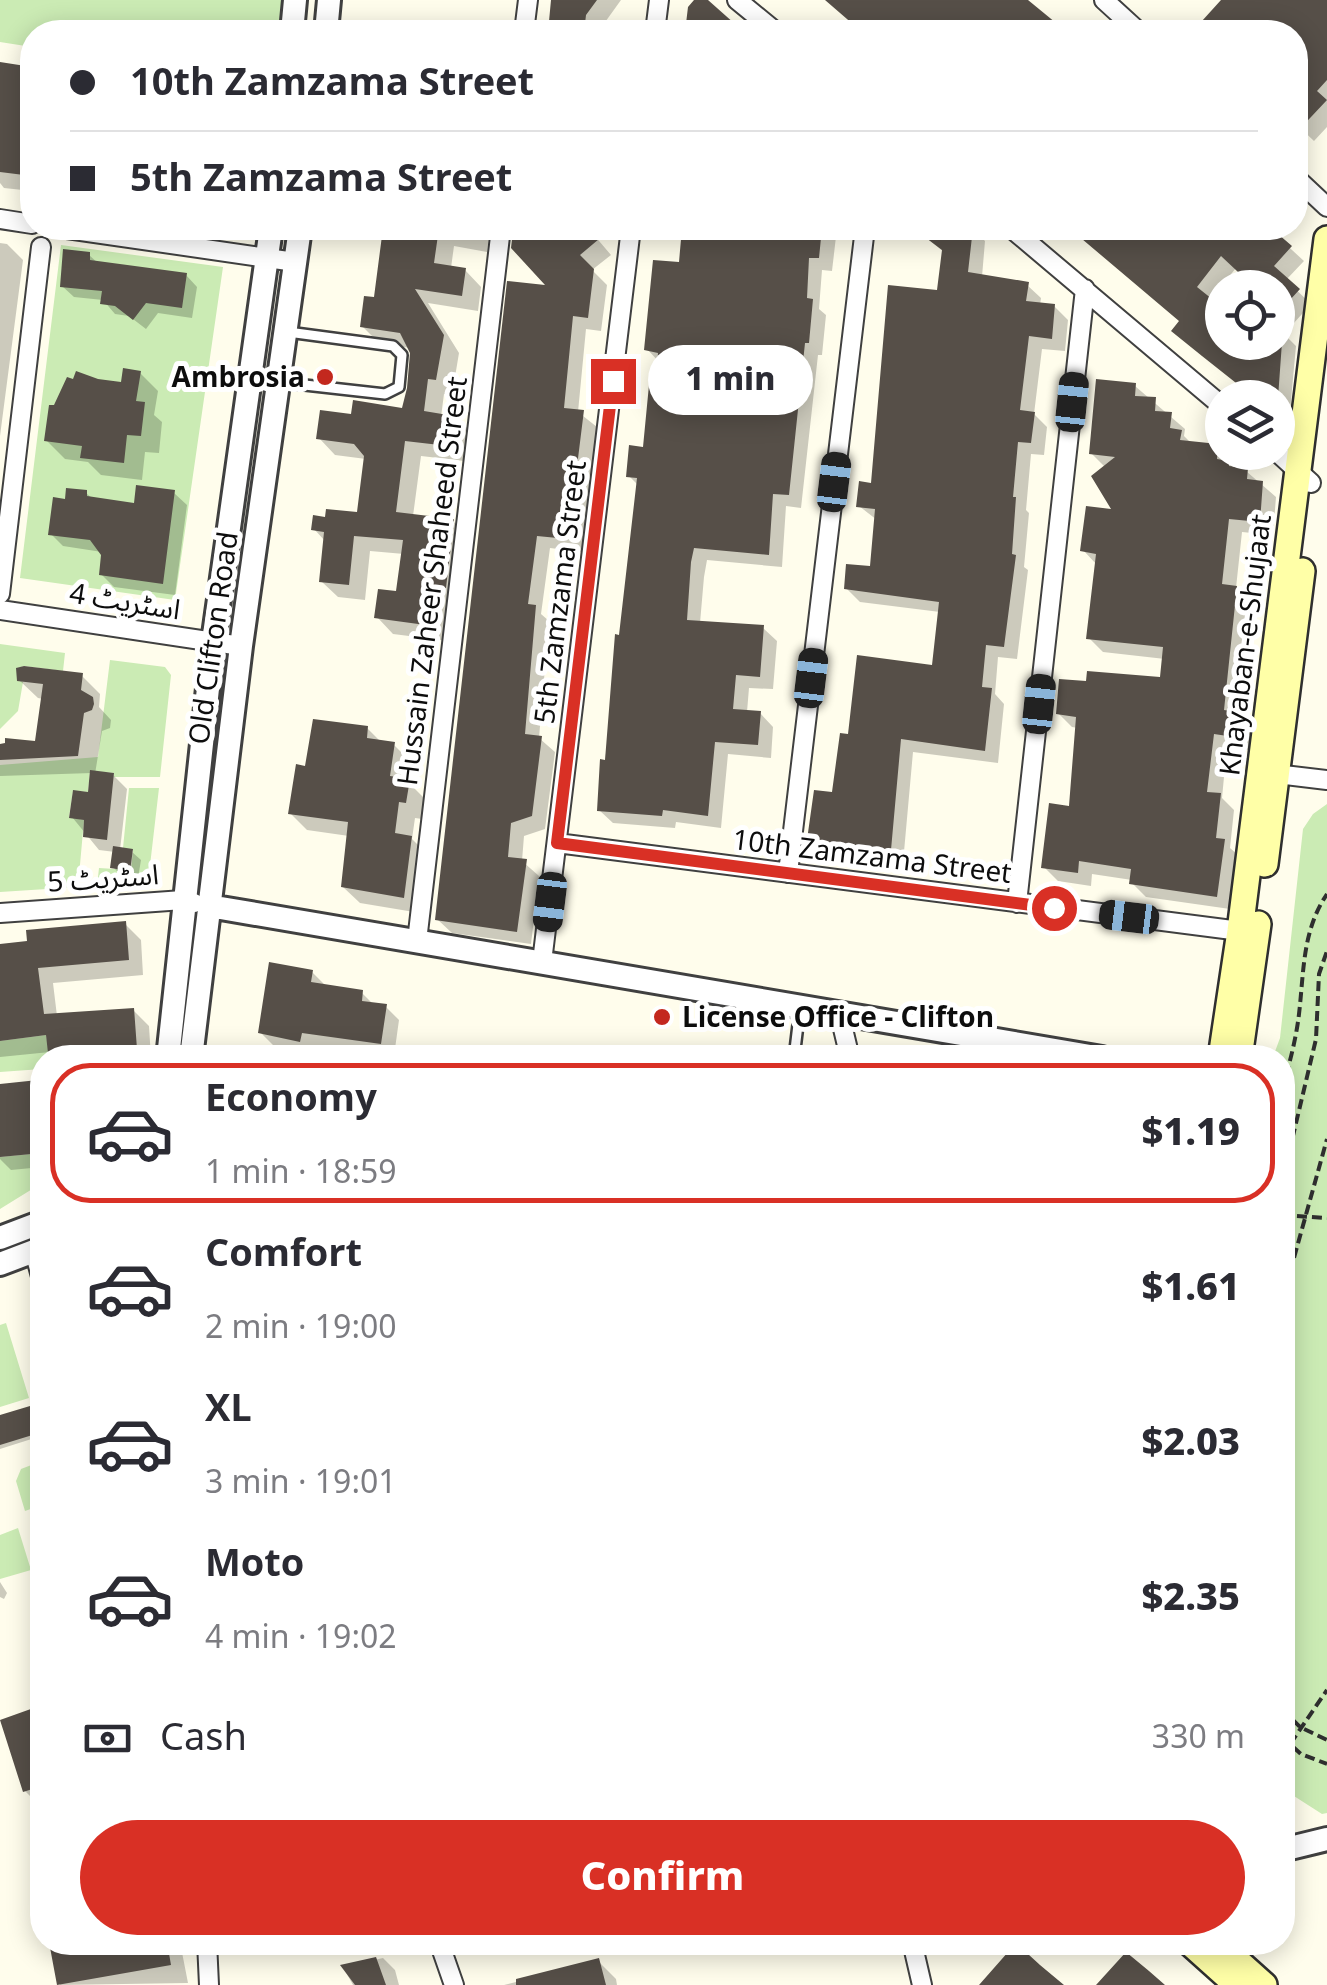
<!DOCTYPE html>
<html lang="en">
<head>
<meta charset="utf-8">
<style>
	body { margin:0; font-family:Georgia,"Noto Sans Arabic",serif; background:#f2f2f3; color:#2b2b33; height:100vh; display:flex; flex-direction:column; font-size:38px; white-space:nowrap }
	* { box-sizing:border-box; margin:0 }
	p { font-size:32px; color:#7c7c81 }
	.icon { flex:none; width:55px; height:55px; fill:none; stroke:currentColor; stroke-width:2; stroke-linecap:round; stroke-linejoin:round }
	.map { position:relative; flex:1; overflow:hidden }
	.sheet { position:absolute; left:30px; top:1045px; width:1265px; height:910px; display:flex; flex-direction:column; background:#fff; border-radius:40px; box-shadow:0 5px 25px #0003 }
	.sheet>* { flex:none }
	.banner { position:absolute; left:20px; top:20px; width:1288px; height:220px; border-radius:40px; box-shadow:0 5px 25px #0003; display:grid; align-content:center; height:220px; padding:0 50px; background:#fff }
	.controls { position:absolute; left:1205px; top:270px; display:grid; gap:20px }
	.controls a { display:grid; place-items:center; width:90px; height:90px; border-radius:50%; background:#fff; box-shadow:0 5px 25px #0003; font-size:50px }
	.end { position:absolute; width:45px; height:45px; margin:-22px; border:12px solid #d93025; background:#fff; box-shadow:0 0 0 5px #fff }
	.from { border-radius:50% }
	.bubble { position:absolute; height:70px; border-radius:35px; background:#fff; box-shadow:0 5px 25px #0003; font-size:32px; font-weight:800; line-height:70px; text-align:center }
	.car { position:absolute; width:30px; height:60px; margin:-30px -15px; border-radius:12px; box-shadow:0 0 8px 2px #0007; background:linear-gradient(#222 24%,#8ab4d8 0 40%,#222 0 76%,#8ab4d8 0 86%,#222 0) }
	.banner b { display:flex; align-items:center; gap:35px; height:95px; font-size:38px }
	.banner b+b { border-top:2px solid #e1e1e2 }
	.banner i { width:25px; height:25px; background:#2b2b33 }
	ul { padding:18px 0 0; list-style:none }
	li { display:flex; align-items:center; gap:30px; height:140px; margin:0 20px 15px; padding:0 30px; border:5px solid transparent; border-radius:40px }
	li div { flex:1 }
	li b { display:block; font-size:38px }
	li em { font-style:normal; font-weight:800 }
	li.active { border-color:#d93025 }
	li>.icon { width:90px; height:90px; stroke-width:1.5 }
	.pay { display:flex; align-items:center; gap:25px; height:110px; padding:0 50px; font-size:38px }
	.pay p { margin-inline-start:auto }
	.action { display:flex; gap:20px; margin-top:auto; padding:20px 50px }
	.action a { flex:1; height:115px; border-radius:60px; background:#d93025; color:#fff; font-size:40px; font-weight:800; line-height:115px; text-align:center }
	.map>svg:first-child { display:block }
	.green { fill:#cbebb4 }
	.shadow { fill:#0003; fill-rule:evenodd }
	.building { fill:#564f48 }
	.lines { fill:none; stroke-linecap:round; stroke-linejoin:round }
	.service-casing { stroke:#404040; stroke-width:14 }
	.minor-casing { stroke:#404040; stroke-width:22 }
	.tertiary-casing { stroke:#404040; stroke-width:28 }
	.secondary-casing { stroke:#2f2f2f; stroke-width:30 }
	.path { stroke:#2f2f2f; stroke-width:4; stroke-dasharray:10 5; stroke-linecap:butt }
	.service { stroke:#fff; stroke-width:9 }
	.minor { stroke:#fff; stroke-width:18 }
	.tertiary { stroke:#fff; stroke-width:22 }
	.secondary { stroke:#ffffa7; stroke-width:25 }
	.route { stroke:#d93025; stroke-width:12 }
	.poi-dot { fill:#c3281e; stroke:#fff; stroke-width:4 }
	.labels { text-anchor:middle; stroke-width:10; stroke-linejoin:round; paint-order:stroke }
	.poi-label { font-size:28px; font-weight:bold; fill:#0d0d0d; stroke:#fff; text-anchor:end }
	.street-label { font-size:28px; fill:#0d0d0d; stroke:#fff }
</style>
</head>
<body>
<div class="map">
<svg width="1327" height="1985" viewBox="0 0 1327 1985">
	<rect width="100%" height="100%" fill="#fffdec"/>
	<path class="green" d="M0 0H295L292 32H32V47L0 42Z
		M61 245 223 267 175 600 20 578Z
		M0 644 65 653 63 671 24 666 17 669V679L23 682 18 711 0 729Z
		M110 660 165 667 171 675 160 777H114V773L90 771 88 792 73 791 69 817 84 820 78 887 0 892V765L98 757Z
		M129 788H159L149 874 134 884 97 886 99 868 131 870 133 850 123 848Z
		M1327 804V1813L1322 1814 1283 1789 1282 1058 1273 1057 1280 1038 1303 829 1313 814Z
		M46 1035 49 1053 133 1049 134 1057 42 1058V1069L0 1072V1041Z
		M42 1153V1183L0 1209V1157Z
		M6 1323 29 1398 0 1407V1325Z
		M42 1461V1505L25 1511 16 1481 21 1469Z
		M18 1528 31 1570 0 1579V1535Z"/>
	<path class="shadow" d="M553 0H621L598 32H550Z
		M827 0H1024L1055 26 1058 23 1070 32H864Z
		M1224 0H1327V127L1314 141 1295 123V32H1196Z
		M0 64 32 69V191L4 188 0 183Z
		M386 228H490L487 252 454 246 451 268 465 270 481 287 478 311 428 303 459 353 452 395 444 394 441 417 458 419 475 436 473 462 421 456 413 516 453 521 469 538 449 641 393 634 377 617 398 594 404 554 370 551 365 600 338 597 321 581 325 541 314 529 359 515 366 459 335 455 319 438 353 417 403 411 410 388 412 353 410 348 379 343 362 326 376 300Z
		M523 228H588L611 255 592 270 607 285 601 331 586 329 578 412 597 427 582 552 550 548 541 614 549 621 539 738 555 752 545 829 524 836 522 861 539 876 531 944 452 933 437 919 551 288 516 232Z
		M684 228H837L832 271 822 270 819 309 826 315 822 355H818L801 508 786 506 782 567 707 560 704 577 700 623 763 628 777 641 773 689 749 688 747 712 760 713 773 727 771 758 728 754 721 828 676 822 675 828 613 823 599 810 639 486 629 476 645 449 658 389 660 363 647 349 681 265Z
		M914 228H972L985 241 982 277 1027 285 1041 298 1040 305 1054 306 1068 320 1065 351 1042 349 1034 414 1047 427 1044 455 1031 454 1026 510 1029 513 1024 567 1028 570 1017 659 998 657 995 694 1004 704 998 763 913 752 903 863 862 857 861 865 822 860 809 846 834 795 851 737 934 668 940 612 860 602 846 588 872 568 877 520 859 506 873 486 940 292 944 252Z
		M1070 228H1268L1304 261 1286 280 1311 304 1284 334 1296 346 1290 411 1283 419 1278 415V398L1181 322ZM1236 268 1278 288V342H1222V310L1210 300Z
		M0 243 7 244 23 260 0 436Z
		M89 255 99 264 186 275 197 287 192 318 158 313 146 329 129 316 115 314 103 300 74 297 62 286Z
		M140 373 158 391 154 415 162 422 159 453 145 452 142 480 101 475 88 462 65 459 46 440 56 408 74 383 123 385Z
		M1135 386 1185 429 1184 436 1192 444 1217 447 1231 461 1233 469 1246 471 1276 497 1273 535 1242 532 1236 588 1250 602 1238 714 1243 715 1257 729 1255 751 1227 746 1222 798 1234 810 1230 848 1238 855 1230 909 1146 897 1132 883V880L1092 874 1091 886 1058 881 1044 867 1072 808 1078 728 1072 727 1058 713 1162 680 1165 659 1103 652 1089 638 1097 565 1083 550 1116 512 1106 468 1091 453Z
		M86 493 93 499 136 506 174 493 187 505 175 595 114 587 101 574 102 552 63 546 51 534 67 502Z
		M82 676 100 694 99 707 111 720 110 728 102 731 95 774 113 775 127 789 120 850 132 852 141 860 138 878 122 876 113 867 115 852 99 850 72 817 90 795 92 773 0 776V746L37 744 43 699 38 698 19 680Z
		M367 728 381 742 393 744 410 761 407 781 425 799 422 819 415 818 412 839 428 855 420 913 360 903 343 887 349 836 307 830 290 813 308 768Z
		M125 924 141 940 143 975 53 983 57 1016 133 1010 149 1026 151 1058H56L50 1052 0 1057V947Z
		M312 972 327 987 361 992 374 1005 385 1006 399 1020 394 1056 315 1045 313 1054 274 1046 260 1032Z
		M37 1083 42 1089V1167L11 1170 0 1159V1086Z
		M29 1408 41 1436 0 1449V1418Z
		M0 1582 7 1593 4 1599 0 1597Z
		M42 1708V1806L41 1807 25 1791 1 1722Z
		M51 1942H180L188 1983 60 1985Z
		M383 1958 395 1970 399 1985H353L343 1967Z
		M598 1961 616 1979 617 1985H504Z"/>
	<path class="building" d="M551 0H597L586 15 584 32H548Z
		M694 0H708L744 32H685L688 7Z
		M825 0H1028L1067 32H862Z
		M1221 0H1327V80L1317 91 1327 100 1295 134V32H1192Z
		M0 62 32 67V176L0 172Z
		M383 228H439L434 263 466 268 462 296 415 289 444 335 436 380 428 379 424 411 460 417 457 447 405 441 396 512 454 519 446 588 439 587 433 626 374 618 378 589 396 591 403 540 354 536 349 585 319 582 324 532 311 530 313 515 325 517 326 509 357 512 364 456 354 444 316 439 320 410 351 414 353 400 402 408 407 388 410 353 400 333 360 327 364 296 374 297Z
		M518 228H539L548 237 560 228H589L599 239 580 255 594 269 588 318 573 316 564 408 584 410 568 539 537 536 528 604 536 605 525 734 542 736 532 816 511 823 508 857 527 859 517 932 435 920 507 281 545 285 511 248 513 231Z
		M682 228H822L819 258H809L807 298 813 299 809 343H805L789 495 773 494 769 555 694 548 691 562 687 620 764 625 760 677 736 675 733 709 761 711 758 745 715 742 708 816 663 810 662 816 597 811 600 759 605 760 615 634 619 635 637 478 626 477 629 445 643 447 649 385 655 386 658 353 644 350 653 260 679 262Z
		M913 228H973L968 272 1029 282 1026 301 1055 304 1052 339 1029 336 1020 410 1035 412 1031 443 1018 442 1013 497H1016L1012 554 1016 555 1004 647 986 645 982 687 992 688 985 751 901 739 891 850 849 845 848 853 806 847 814 790 832 792 840 733 848 734 857 655 932 665 939 602 844 589 846 564 870 566 875 509 856 507 859 481 871 483 888 285 937 290 942 250Z
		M1069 228H1271L1292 246 1274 266 1300 289 1278 313V288H1255L1221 256 1197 287 1222 307V342H1282L1278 398H1255L1202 356 1171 331 1179 321Z
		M63 249 90 252V260L187 273 182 308 146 303 133 320 115 306 100 304 102 291 60 287Z
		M123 368 141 371 136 401 145 402 141 436 127 435 124 463 80 458 82 446 44 441 49 405H54L67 377 73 379 76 371 98 379 121 382Z
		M1096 379 1136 383 1135 396 1156 397 1155 411 1172 412 1170 428 1182 430 1180 440 1218 444 1217 459 1229 461V466L1248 468 1247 479 1263 481 1260 522 1229 519 1222 584 1237 586 1224 710 1244 713 1241 738 1214 734 1207 792 1221 793 1216 838 1225 839 1217 897 1129 884 1131 869 1079 861 1078 873 1041 868 1049 803 1069 806 1076 717 1056 714 1059 679 1086 681 1087 671 1160 677 1163 647 1086 639 1096 554 1080 551 1086 506 1111 509 1091 476 1115 457 1089 454Z
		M136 485 175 490 163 584 99 575 101 555 90 540 48 535 53 497 65 499 66 488 87 490V496L134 503Z
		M24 666 83 673 81 690 93 697 94 704 92 710 84 713 78 756 0 760V744L5 743V738L35 741 43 684 17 681 16 668Z
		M313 719 368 726 367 738 395 742 390 776 410 779 406 803 399 802 395 833 412 836 404 898 341 887 348 822 288 814 296 764 305 766Z
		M90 770 114 773 107 840 83 837 84 820 69 818 73 790 88 792Z
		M113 846 133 849 130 871 110 868Z
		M126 921 129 960 38 968 44 1014 134 1008 137 1049 48 1053 46 1035 0 1041V944L27 941 26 930Z
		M269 962 313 970 311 982 363 990 362 1001 387 1004 381 1044 302 1033 300 1042 258 1033Z
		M38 1080 40 1112H42V1153L0 1157V1084Z
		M30 1406 39 1433 0 1445V1415Z
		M42 1705V1786L23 1792 0 1720Z
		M49 1942H167L171 1965 57 1985Z
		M1016 1943 1040 1965 1064 1985H979Z
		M1126 1952 1149 1971 1165 1985H1096Z
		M376 1957 386 1985H355L340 1965Z
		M599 1958 606 1985H516V1979Z"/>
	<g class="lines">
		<defs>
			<path id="service" d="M278 382 385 394 399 387 402 355 393 346 288 332
				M794 1058 800 1008"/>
			<path id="minor" d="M737 0 776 32
				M1104 0 1139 32
				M524 32 528 0
				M655 32 659 0
				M1295 177 1327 207
				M0 219 32 224
				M60 228 295 262
				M1011 228 1222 406
				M1277 452 1311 483
				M0 594 41 247
				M0 610 241 646
				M1268 773 1327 780
				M557 843 1240 931
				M788 873 865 228
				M1017 903 1085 289
				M0 913 183 900 194 903
				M417 941 501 228
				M542 962 631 228
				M839 1012 850 1058
				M34 1251 42 1280
				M207 1942 209 1985
				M439 1942 454 1985
				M912 1942 922 1985"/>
			<path id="tertiary" d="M292 32 295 0
				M326 32 329 0
				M209 906 1102 1058
				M168 1058 213 642 271 228
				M191 1058 241 646 300 228
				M0 1238 42 1222
				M0 1264 42 1248
				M1282 1850 1327 1839"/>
			<path id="secondary" d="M1265 864 1302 571
				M1221 1058 1240 931 1327 239
				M1239 1058 1258 924
				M1189 1942 1237 1985
				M1216 1942 1264 1985"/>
		</defs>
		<use href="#service" class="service-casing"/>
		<use href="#minor" class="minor-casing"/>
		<use href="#tertiary" class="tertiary-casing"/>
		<use href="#secondary" class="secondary-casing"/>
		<path class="path" d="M1282 1090C1289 1065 1296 1040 1299 1014 1304 972 1302 931 1327 894
			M1282 1182 1316 1039 1319 974 1327 951
			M1282 1215 1327 1218
			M1282 1301 1327 1139
			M1282 1709 1300 1727 1327 1740
			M1282 1737 1301 1754 1327 1764
			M1282 1756 1327 1690"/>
		<use href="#service" class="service"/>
		<use href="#minor" class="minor"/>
		<use href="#tertiary" class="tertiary"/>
		<use href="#secondary" class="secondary"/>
	</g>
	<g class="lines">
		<path class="route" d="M613 381 557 843 1054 908"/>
	</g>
	<g class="poi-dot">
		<circle cx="325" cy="377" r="10"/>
		<circle cx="662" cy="1017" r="10"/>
	</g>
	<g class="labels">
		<g class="poi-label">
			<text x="305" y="387">Ambrosia</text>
			<text x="682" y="1027" text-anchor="start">License Office - Clifton</text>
		</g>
		<g class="street-label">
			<text transform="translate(432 581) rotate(-83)" y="10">Hussain Zaheer Shaheed Street</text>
			<text transform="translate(560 592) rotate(-83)" y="10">5th Zamzama Street</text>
			<text transform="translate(125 601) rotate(9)" y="10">اسٹریٹ 4</text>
			<text transform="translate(213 638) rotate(-82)" y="10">Old Clifton Road</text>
			<text transform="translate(1245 645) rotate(-83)" y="10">Khayaban-e-Shujaat</text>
			<text transform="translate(872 856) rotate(7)" y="10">10th Zamzama Street</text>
			<text transform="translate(103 878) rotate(-4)" y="10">اسٹریٹ 5</text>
		</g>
	</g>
</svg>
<div class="controls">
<a><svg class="icon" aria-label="locate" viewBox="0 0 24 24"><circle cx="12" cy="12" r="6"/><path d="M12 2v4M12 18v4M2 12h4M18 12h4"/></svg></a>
<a><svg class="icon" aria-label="layers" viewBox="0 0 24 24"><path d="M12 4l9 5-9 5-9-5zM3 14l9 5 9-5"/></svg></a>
</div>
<i class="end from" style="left:1054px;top:908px"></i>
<i class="end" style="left:613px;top:381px"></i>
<div class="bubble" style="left:648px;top:345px;width:165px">1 min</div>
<i class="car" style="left:1072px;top:402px;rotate:6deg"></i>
<i class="car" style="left:834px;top:482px;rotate:7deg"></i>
<i class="car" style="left:811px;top:678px;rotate:7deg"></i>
<i class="car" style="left:1039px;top:704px;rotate:6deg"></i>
<i class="car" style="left:550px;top:902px;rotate:187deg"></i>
<i class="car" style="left:1129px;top:917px;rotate:277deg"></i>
<div class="banner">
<b><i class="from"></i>10th Zamzama Street</b>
<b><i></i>5th Zamzama Street</b>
</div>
<section class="sheet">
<ul>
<li class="active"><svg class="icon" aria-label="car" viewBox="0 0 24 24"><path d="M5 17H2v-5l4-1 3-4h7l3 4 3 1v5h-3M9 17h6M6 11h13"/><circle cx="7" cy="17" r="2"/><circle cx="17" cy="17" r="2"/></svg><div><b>Economy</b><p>1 min · 18:59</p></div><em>$1.19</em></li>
<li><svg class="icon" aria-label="car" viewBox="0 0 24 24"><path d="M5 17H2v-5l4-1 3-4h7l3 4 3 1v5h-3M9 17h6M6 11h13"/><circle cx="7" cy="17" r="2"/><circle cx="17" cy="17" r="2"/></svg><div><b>Comfort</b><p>2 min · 19:00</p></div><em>$1.61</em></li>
<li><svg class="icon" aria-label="car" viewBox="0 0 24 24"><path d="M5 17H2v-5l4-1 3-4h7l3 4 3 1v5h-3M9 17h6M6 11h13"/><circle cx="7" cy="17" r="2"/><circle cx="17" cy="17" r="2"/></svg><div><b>XL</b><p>3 min · 19:01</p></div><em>$2.03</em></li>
<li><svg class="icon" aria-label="car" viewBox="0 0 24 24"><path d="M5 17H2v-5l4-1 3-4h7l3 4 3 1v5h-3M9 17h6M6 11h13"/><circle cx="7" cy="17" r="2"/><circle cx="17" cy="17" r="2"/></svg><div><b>Moto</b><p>4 min · 19:02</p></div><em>$2.35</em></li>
</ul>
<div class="pay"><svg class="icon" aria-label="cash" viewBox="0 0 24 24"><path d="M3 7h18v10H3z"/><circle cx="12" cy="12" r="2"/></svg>Cash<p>330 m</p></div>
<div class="action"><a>Confirm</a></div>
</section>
</div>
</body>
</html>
